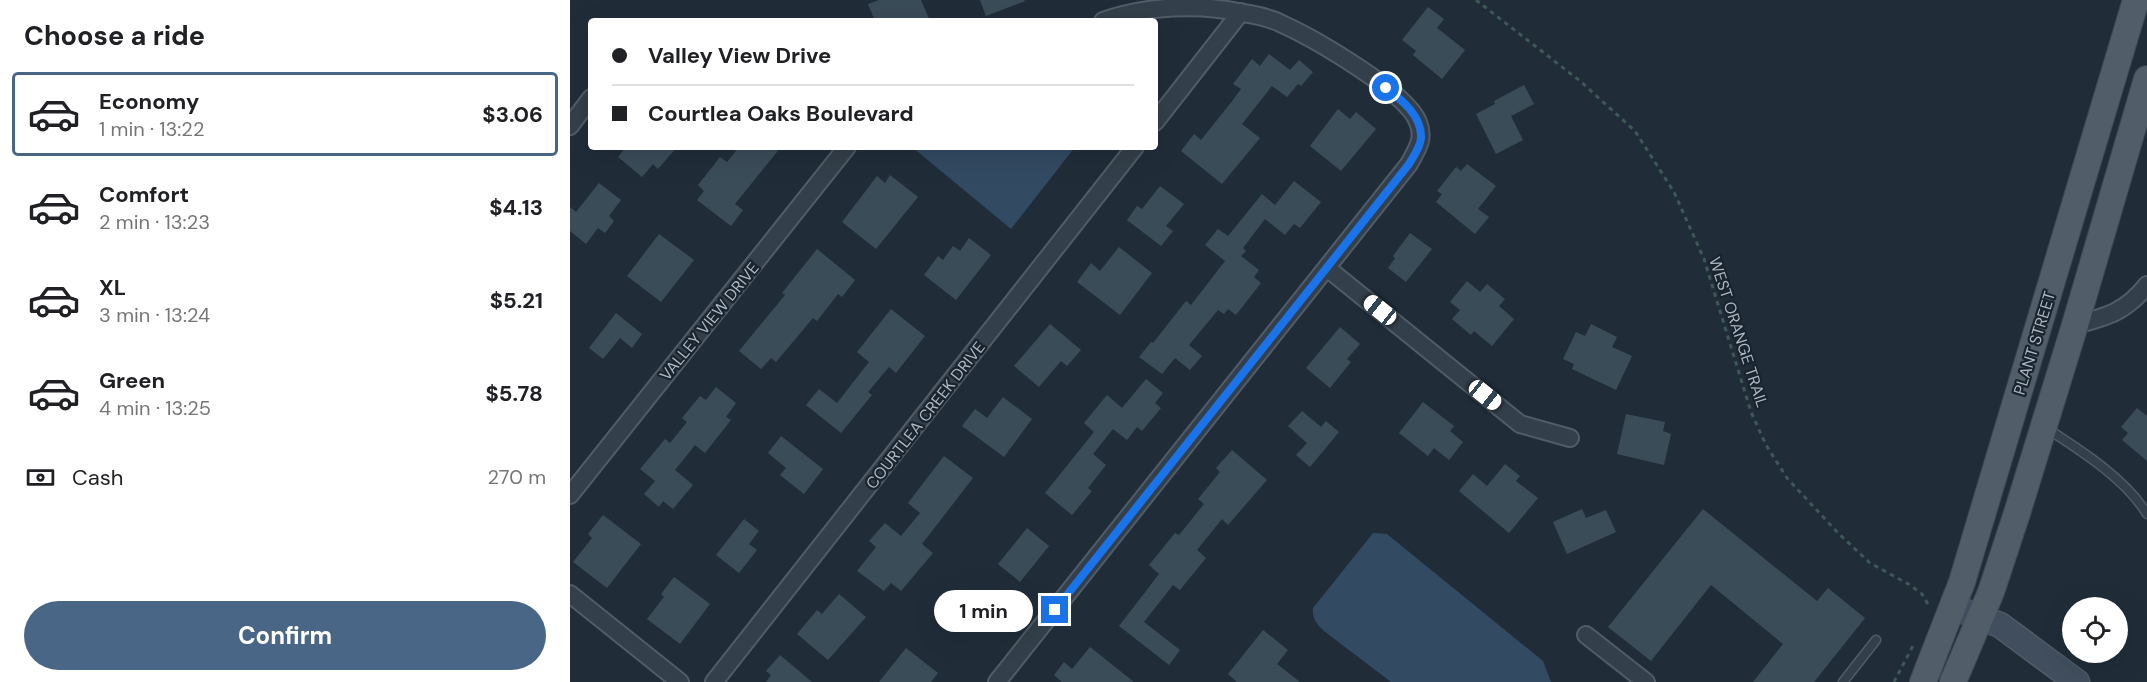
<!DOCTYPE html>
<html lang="en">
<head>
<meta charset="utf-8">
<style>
	body { margin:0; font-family:"DM Sans",sans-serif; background:#f2f2f2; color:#202124; height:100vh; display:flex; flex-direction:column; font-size:22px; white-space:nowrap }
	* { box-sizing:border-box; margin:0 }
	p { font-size:20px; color:#757577 }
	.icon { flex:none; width:33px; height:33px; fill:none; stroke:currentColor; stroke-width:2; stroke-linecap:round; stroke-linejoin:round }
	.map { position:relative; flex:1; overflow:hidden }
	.side { display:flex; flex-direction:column; background:#fff; width:570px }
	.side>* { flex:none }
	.hud { position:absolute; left:18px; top:18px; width:570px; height:132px; border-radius:6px; box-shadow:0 6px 24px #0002; display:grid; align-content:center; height:132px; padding:0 24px; background:#fff }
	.buttons { position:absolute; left:1492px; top:597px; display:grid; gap:12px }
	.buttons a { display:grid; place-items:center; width:66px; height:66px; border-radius:50%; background:#fff; box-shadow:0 6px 24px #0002; font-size:30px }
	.end { position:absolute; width:27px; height:27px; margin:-14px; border:8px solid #1a73e8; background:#fff; box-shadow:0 0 0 3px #fff }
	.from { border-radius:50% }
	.bubble { position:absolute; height:42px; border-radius:21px; background:#fff; box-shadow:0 6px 24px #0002; font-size:20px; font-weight:700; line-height:42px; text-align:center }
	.car { position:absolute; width:18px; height:36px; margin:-18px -9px; border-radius:8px; box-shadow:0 0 4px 2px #0007; background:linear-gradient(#fff 24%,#345 0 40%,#fff 0 76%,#345 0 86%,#fff 0) }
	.hud b { display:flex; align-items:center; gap:21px; height:57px; font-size:22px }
	.hud b+b { border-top:2px solid #e0e0e0 }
	.hud i { width:15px; height:15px; background:#202124 }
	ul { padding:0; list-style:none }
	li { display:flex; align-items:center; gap:18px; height:84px; margin:0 12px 9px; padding:0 12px; border:3px solid transparent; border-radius:6px }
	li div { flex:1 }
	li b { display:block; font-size:22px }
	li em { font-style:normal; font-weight:700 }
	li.on { border-color:#496686 }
	li>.icon { width:54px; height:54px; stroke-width:1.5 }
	h2 { padding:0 24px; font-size:27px; line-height:72px }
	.pay { display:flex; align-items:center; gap:15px; height:66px; padding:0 24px; font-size:22px }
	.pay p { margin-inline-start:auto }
	.button { display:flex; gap:12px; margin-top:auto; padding:12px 24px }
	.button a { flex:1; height:69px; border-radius:36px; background:#496686; color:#fff; font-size:24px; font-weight:700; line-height:69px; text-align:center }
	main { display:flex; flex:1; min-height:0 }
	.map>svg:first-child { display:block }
	.water { fill:#324a62 }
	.building { fill:#3b4c59 }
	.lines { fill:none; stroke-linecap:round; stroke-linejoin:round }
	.lane-casing { stroke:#515c67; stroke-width:11 }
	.street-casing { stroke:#515c67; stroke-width:20 }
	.secondary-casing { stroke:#515c67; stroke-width:27 }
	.primary-casing { stroke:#3d4853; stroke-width:28 }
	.path { stroke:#3f5757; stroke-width:3; stroke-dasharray:4.5 4.5; stroke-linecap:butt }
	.lane { stroke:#333f4a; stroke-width:8 }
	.street { stroke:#333f4a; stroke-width:16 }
	.secondary { stroke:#414e5d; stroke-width:24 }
	.primary { stroke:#515e6a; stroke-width:26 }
	.route { stroke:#1a73e8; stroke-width:8 }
	.labels { text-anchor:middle; stroke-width:4.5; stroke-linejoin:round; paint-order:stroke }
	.street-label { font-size:16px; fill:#aeb9c6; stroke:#19242e }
</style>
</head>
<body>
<main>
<section class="side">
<h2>Choose a ride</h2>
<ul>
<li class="on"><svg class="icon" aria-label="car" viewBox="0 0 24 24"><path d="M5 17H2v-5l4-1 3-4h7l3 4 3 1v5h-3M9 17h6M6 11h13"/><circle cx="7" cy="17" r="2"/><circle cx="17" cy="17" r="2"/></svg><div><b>Economy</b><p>1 min · 13:22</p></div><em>$3.06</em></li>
<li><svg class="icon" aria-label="car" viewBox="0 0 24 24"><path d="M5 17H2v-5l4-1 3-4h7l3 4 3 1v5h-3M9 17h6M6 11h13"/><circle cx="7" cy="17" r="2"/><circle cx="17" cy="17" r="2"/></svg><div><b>Comfort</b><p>2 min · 13:23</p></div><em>$4.13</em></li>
<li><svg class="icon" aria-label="car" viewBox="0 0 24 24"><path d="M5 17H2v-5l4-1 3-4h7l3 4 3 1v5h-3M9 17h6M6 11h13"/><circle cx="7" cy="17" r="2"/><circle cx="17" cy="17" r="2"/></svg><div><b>XL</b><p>3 min · 13:24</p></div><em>$5.21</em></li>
<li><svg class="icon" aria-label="car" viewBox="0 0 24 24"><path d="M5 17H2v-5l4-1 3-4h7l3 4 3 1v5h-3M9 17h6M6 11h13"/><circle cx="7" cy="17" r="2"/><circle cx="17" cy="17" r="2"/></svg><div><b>Green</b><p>4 min · 13:25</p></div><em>$5.78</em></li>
</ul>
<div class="pay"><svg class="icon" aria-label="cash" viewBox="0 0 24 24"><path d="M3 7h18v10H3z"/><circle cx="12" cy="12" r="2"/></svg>Cash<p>270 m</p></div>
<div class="button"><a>Confirm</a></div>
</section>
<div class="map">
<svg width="1577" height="682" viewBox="0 0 1577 682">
	<rect width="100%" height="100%" fill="#202d39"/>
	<path class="water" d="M342 147H505L441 229Z
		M803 533 817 534 973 661 981 682H821L754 631C747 624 742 619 743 608Z"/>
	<path class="building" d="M309 0H351L360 21H305L298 4Z
		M410 0H454L455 1 416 16Z
		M858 7 874 19 867 28 895 50 872 79 843 55 846 51 832 40Z
		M699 54 720 70 729 60 743 72 731 86 728 84 717 97 702 86 672 124 690 138 652 184 611 151 624 134 631 140 663 100 671 89 663 84 682 59 690 66Z
		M954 85 964 104 941 116 953 140 926 154 906 114 925 104 924 101Z
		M768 109 780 119 786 112 806 129 771 171 740 146Z
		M56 147H107L88 169 83 164 72 177 48 157Z
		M169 147H211L165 204 173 210 161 226 127 200 134 191 128 185 150 157 157 162Z
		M897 164 926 186 908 209 919 217 905 234 866 202 872 194 867 191 886 167 891 171Z
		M320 175 348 197 306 249 272 222 307 176 315 183Z
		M724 181 751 202 730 228 724 224 715 235 695 219 673 248 676 251 671 256 689 270 684 277 691 283 666 315 658 309 654 314 648 310 619 345 632 356 620 370 605 358 592 374 569 357 581 342 583 343 616 301 621 305 655 261 635 245 648 229 658 236 692 194 705 205Z
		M29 183 51 200 39 216 44 221 35 233 28 228 16 244 0 231V207L6 212Z
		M590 186 614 204 596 226 603 231 591 246 557 220 567 206 572 209Z
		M840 233 862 249 836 282 818 268 825 258 823 256Z
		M89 234 124 260 91 302 57 276Z
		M399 238 421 255 386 300 354 275 368 256 373 260 383 246 390 251Z
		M549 247 582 273 550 315 507 282 521 263 530 271Z
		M247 249 285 280 272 297 268 294 247 321 243 318 206 362 201 358 191 369 169 351 215 295 212 293Z
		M897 281 910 292 917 284 935 299 929 306 944 319 922 346 904 331 901 335 882 319 890 310 880 302Z
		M321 309 355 336 326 373 319 367 298 392 302 395 271 433 236 405 249 389 267 403 299 362 287 352Z
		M46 313 72 334 62 348 50 338 33 359 19 348Z
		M480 324 511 350 497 366 491 361 469 387 444 366Z
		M1021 324 1047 337 1042 347 1062 356 1046 390 1002 369 1004 364 993 359 1006 332 1015 336Z
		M770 327 790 344 777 359 781 362 760 388 736 368Z
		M576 379 593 393 585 403 591 408 572 431 567 427 557 440 543 429 523 454 536 465 518 488 522 491 502 515 475 493 524 432 514 423 537 395 552 408Z
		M146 387 166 403 156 417 161 420 135 453 125 445 105 470 123 485 103 509 93 501 89 507 74 494 85 481 70 469 95 439 100 443 117 422 112 418 130 396 136 400Z
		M433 397 462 419 434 457 392 426 405 409 417 418Z
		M853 402 884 426 880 431 893 442 879 460 864 448 858 456 829 433Z
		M1567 408 1577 416V461L1552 440 1558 433 1551 427Z
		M732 411 751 427 756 421 769 432 740 467 726 455 737 443 718 426Z
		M1056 414 1095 422 1093 431 1101 434 1094 465 1047 454Z
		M211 436 253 469 234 494 210 475 216 468 198 453Z
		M662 450 697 480 658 525 652 519 627 550 636 558 610 590 603 585 574 622 610 650 599 665 549 626 589 574 579 565 605 533 609 535 634 504 628 499 650 472 646 468Z
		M374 456 403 478 352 544 363 553 331 591 321 583 314 591 287 571 306 547 299 541 315 523 331 536 350 513 338 503Z
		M935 464 950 476 946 481 968 498 939 533 889 491 903 474 917 486Z
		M1012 509 1016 518 1036 510 1046 532 997 554 983 522Z
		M1133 509 1247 601 1258 588 1295 618 1244 682H1183L1213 644 1141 585 1081 661 1038 627Z
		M33 515 71 544 37 588 3 562 22 538 18 534Z
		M174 519 189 531 179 544 187 550 169 573 146 555Z
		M457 528 479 546 450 582 428 564Z
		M104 577 140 604 110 644 77 619 94 597 91 594Z
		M400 591 420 606 403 629 376 609 386 596 392 601Z
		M269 594 296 617 258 660 227 634 247 610 252 614Z
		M693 630 718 650 707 664 730 682H667L658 674Z
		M520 647 564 682H492L484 675 494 662 502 669Z
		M336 648 368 673 361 682H309Z
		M210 655 242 682H196L201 675 196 671Z"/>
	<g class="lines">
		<defs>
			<path id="lane" d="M1476 428C1510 450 1556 479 1577 514
				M1273 682 1306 640"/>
			<path id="street" d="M585 122 671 12
				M0 126 21 98
				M757 268 950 424 1000 438
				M1505 325C1536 317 1556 312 1577 285
				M0 495 277 147
				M0 594 110 682
				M1016 635 1076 682
				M144 682 565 147
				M427 682 839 164C847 149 855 139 848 122 837 92 743 38 712 24 701 18 686 15 673 13 629 3 575 6 533 21"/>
			<path id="secondary" d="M1383 607 1430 625 1507 682"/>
			<path id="primary" d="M1353 682 1392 582 1566 0
				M1383 682 1421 592 1448 510 1505 325 1577 79"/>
		</defs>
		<use href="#lane" class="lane-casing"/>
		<use href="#street" class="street-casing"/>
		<use href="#secondary" class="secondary-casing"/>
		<use href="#primary" class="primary-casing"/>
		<path class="path" d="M906 0 1010 81 1065 131 1104 192 1134 259 1181 412 1196 445 1217 478 1268 533 1300 563 1340 585 1352 594 1359 606
			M1324 682 1345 642"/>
		<use href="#lane" class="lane"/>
		<use href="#street" class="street"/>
		<use href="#secondary" class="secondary"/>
		<use href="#primary" class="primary"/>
	</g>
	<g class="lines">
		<path class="route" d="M485 610 839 164C843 157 851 146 851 138 852 116 832 100 816 88"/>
	</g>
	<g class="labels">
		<g class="street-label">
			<text transform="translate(139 321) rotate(-51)" y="6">VALLEY VIEW DRIVE</text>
			<text transform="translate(1169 332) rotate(72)" y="6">WEST ORANGE TRAIL</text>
			<text transform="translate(1464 343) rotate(-73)" y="6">PLANT STREET</text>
			<text transform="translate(355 415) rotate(-52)" y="6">COURTLEA CREEK DRIVE</text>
		</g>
	</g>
</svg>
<div class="buttons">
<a><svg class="icon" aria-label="locate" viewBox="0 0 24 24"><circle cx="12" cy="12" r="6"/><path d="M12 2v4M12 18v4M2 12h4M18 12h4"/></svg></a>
</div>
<i class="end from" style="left:816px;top:88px"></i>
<i class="end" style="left:485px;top:610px"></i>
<div class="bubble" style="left:364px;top:590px;width:99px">1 min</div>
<i class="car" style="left:810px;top:310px;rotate:309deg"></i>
<i class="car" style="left:915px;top:395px;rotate:129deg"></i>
<div class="hud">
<b><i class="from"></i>Valley View Drive</b>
<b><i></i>Courtlea Oaks Boulevard</b>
</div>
</div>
</main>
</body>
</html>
